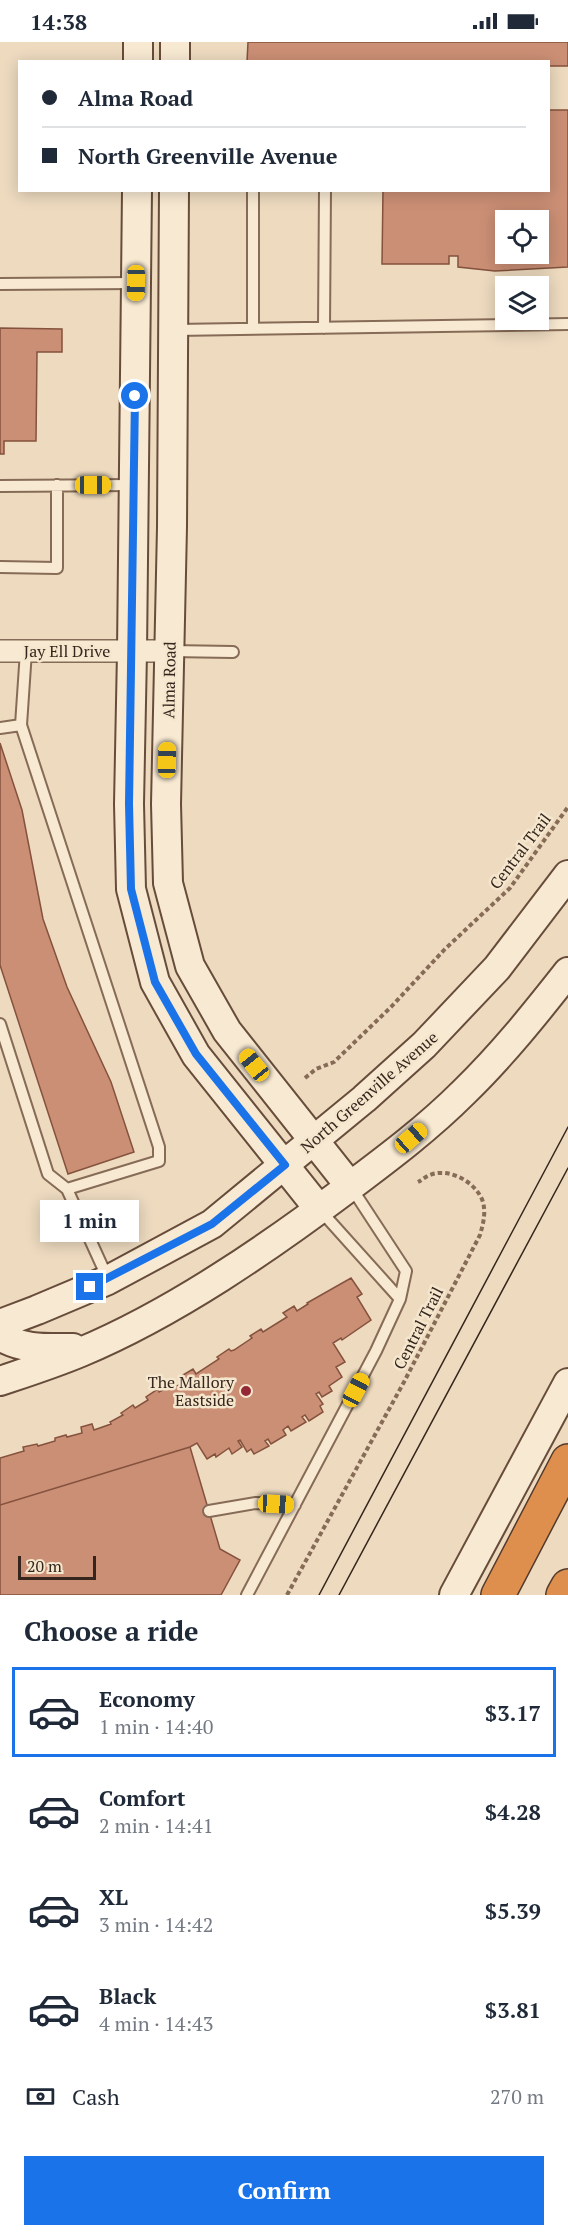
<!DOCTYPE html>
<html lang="en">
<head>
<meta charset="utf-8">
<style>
	body { margin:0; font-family:"PT Serif",serif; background:#f2f2f3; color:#1f2937; height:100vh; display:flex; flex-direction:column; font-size:22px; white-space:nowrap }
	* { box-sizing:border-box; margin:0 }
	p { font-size:20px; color:#747a83 }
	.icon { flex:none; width:33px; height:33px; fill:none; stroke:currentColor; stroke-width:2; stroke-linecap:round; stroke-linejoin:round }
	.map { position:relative; height:1553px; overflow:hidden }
	.side { display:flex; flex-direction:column; background:#fff; flex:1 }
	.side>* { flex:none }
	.banner { position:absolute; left:18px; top:18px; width:532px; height:132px; border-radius:0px; box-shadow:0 3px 15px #0003; display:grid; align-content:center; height:132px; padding:0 24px; background:#fff }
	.buttons { position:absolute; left:495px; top:168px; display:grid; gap:12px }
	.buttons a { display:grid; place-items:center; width:54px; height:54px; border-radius:0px; background:#fff; box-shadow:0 3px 15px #0003; font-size:30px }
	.scale { position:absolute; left:18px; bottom:15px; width:78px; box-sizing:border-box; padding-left:6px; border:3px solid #35251c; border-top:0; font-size:16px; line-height:21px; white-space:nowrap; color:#35251c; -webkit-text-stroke:4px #f5e6ce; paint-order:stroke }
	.end { position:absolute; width:27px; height:27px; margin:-14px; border:8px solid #1a73e8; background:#fff; box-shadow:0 0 0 3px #fff }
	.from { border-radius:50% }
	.bubble { position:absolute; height:42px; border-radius:0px; background:#fff; box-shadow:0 3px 15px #0003; font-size:20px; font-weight:800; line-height:42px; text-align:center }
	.car { position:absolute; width:18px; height:36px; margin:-18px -9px; border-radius:8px; box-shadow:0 0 4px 2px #0007; background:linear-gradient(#f5c518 24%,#345 0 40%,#f5c518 0 76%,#345 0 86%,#f5c518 0) }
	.banner b { display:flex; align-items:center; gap:21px; height:57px; font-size:22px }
	.banner b+b { border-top:2px solid #e0e1e3 }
	.banner i { width:15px; height:15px; background:#1f2937 }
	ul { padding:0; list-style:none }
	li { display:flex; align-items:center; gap:18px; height:90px; margin:0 12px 9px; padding:0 12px; border:3px solid transparent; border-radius:0px }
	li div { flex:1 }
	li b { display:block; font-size:22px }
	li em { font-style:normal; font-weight:800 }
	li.on { border-color:#1a73e8 }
	li>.icon { width:54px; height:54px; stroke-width:1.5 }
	h2 { padding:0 24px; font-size:27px; line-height:72px }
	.pay { display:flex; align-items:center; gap:15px; height:66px; padding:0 24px; font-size:22px }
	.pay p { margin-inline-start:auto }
	.action { display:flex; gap:12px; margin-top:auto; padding:12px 24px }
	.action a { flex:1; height:69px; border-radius:0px; background:#1a73e8; color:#fff; font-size:24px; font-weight:800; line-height:69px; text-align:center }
	.status { display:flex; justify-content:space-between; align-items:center; height:42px; padding:0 30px; background:#fff; direction:ltr }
	.status svg { height:16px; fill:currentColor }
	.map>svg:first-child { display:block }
	.building { fill:#cb8f75; stroke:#84523d; stroke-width:1.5; fill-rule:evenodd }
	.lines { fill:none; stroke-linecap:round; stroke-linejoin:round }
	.lane-casing { stroke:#866b57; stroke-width:14 }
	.street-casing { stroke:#866b57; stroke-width:24 }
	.secondary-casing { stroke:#674c3b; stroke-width:32 }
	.highway-casing { stroke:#533a2c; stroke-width:36 }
	.path { stroke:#866b57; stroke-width:4; stroke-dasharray:4.5 3; stroke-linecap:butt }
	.lane { stroke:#f8e9d2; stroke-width:10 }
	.street { stroke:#f8e9d2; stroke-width:21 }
	.secondary { stroke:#f8e9d2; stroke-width:28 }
	.highway { stroke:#de8f4e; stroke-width:33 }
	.tram { stroke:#35251c; stroke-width:1.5 }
	.route { stroke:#1a73e8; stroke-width:8 }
	.poi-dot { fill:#942834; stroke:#f5e6ce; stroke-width:2 }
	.labels { text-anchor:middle; stroke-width:5; stroke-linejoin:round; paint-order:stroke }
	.street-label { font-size:16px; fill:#35251c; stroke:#f5e6ce }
	.poi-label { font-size:16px; fill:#35251c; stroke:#f5e6ce; text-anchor:end }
</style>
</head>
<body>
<div class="status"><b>14:38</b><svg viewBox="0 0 49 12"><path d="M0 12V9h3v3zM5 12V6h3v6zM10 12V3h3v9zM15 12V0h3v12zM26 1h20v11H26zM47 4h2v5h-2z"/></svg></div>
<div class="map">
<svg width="568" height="1553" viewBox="0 0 568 1553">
	<rect width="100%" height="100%" fill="#eddabf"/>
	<path class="building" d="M248 0H568V24H549V20H247Z
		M549 68H568V225L495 229 458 225V214H449V222H382L383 148H549ZM506 178H538V212H506Z
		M0 286 62 287V310H37L36 399H4V412H0Z
		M0 701 22 768 43 877 67 945 111 1040 134 1110 68 1132 0 923Z
		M351 1236 362 1252 357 1255 371 1278 342 1298 341 1296 333 1301 345 1320 336 1325 342 1335 329 1344 332 1349 322 1355 319 1350 316 1352 323 1362 320 1364 323 1370 309 1379 305 1373 302 1375 306 1380 291 1389 288 1384 283 1388 286 1393 271 1402 268 1397 265 1399 269 1404 254 1412 251 1407 247 1410 240 1398 238 1399 242 1405 232 1412 229 1406 216 1415 215 1412 207 1417 197 1401 190 1405 0 1463V1416L24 1409 23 1405 37 1402 38 1404 55 1399V1396L66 1393 67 1395 82 1391 81 1385 92 1382 94 1388 111 1382 110 1380 123 1373 121 1371 133 1363 135 1366 148 1358 146 1355 158 1347 159 1350 173 1343 174 1346 187 1338 183 1333 193 1327 196 1332 219 1317 217 1315 229 1307 231 1309 234 1308 252 1296 250 1294 261 1287 263 1290 287 1275 283 1271 294 1264 297 1269 308 1262 307 1261Z
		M190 1405 220 1507 240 1518 221 1553H0V1463Z"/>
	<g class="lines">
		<defs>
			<path id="lane" d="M253 148V287
				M0 242 135 241
				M324 286 325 148
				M175 288 568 282
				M0 444 132 443
				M0 525 57 526V443
				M170 609 233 610
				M0 686 21 683
				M0 982 48 1132 67 1147 159 1119V1105L21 683 26 609
				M67 1147 108 1237
				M320 1168 400 1257
				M209 1469 256 1461 295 1463
				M247 1553 376 1309 400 1257 406 1229 351 1145"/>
			<path id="street" d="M0 609H170"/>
			<path id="secondary" d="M138 20V0
				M175 20V0
				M137 148 132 610 129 762 131 847 155 940 196 1013 319 1167
				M174 148 172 485 166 762 168 841 190 924 227 989 350 1144
				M0 1282 37 1268 108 1238 212 1182 364 1057 424 1003 497 926 568 833
				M0 1294C23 1308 47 1306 73 1306
				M0 1339C27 1330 55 1321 81 1310 174 1271 268 1206 348 1146 388 1116 428 1086 464 1050 502 1013 535 972 568 930
				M454 1553 568 1341"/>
			<path id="highway" d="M498 1553 568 1419
				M563 1553 568 1544"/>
		</defs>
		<use href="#lane" class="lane-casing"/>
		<use href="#street" class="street-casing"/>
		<use href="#secondary" class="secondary-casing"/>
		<use href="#highway" class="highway-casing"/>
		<path class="path" d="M305 1036 316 1027 334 1020 391 965 445 907 510 846 568 765
			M287 1553 404 1340 480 1193C483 1182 486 1172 483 1160 477 1141 450 1125 430 1133 426 1134 422 1138 418 1140"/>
		<use href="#lane" class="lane"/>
		<use href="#street" class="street"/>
		<use href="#secondary" class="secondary"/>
		<use href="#highway" class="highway"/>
		<path class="tram" d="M319 1553 568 1085
			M339 1553 568 1126"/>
	</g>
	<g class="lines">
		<path class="route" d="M90 1245 212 1182 285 1123 196 1012 155 940 131 847 129 762 135 354"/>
	</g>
	<circle class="poi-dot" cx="246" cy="1349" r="6"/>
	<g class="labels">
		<g class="street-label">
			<text x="67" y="615">Jay Ell Drive</text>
			<text transform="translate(169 638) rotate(-89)" y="6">Alma Road</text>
			<text transform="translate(520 809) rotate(-53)" y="6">Central Trail</text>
			<text transform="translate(369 1050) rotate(-41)" y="6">North Greenville Avenue</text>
			<text transform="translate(418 1286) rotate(-63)" y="6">Central Trail</text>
		</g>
		<g class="poi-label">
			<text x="234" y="1346">The Mallory<tspan x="234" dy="18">Eastside</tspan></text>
		</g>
	</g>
</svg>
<div class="buttons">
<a><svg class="icon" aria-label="locate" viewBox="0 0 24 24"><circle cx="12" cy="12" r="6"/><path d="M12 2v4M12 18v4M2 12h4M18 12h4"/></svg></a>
<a><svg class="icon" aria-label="layers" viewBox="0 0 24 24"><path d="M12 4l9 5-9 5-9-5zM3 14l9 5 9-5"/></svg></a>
</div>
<div class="scale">20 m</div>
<i class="end from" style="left:135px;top:354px"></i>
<i class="end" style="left:90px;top:1245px"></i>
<div class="bubble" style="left:40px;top:1158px;width:99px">1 min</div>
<i class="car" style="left:136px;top:241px;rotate:181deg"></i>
<i class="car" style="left:93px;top:443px;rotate:90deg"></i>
<i class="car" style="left:167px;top:718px;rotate:1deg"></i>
<i class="car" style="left:254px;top:1023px;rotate:321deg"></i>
<i class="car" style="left:411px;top:1096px;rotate:49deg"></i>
<i class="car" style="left:356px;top:1348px;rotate:28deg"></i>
<i class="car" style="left:276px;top:1462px;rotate:93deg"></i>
<div class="banner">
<b><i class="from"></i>Alma Road</b>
<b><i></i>North Greenville Avenue</b>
</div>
</div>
<section class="side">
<h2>Choose a ride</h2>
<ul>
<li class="on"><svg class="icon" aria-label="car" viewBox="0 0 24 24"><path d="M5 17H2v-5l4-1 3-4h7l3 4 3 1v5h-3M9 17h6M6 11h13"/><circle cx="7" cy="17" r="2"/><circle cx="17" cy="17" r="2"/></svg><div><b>Economy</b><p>1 min · 14:40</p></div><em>$3.17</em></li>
<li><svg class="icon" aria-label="car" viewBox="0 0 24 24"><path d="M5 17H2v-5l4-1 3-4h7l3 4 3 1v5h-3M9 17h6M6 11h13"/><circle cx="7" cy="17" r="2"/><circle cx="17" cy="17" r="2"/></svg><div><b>Comfort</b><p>2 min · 14:41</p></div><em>$4.28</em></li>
<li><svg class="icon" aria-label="car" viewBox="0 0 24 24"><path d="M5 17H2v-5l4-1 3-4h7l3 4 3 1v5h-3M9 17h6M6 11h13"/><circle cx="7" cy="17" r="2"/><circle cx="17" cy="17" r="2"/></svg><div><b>XL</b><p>3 min · 14:42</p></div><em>$5.39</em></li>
<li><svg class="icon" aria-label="car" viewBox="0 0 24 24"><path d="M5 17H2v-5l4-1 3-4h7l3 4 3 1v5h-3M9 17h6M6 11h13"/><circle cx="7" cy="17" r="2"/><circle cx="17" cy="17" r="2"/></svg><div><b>Black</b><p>4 min · 14:43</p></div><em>$3.81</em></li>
</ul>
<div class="pay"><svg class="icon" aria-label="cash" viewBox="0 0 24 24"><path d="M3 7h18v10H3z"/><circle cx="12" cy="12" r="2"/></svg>Cash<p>270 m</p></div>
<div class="action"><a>Confirm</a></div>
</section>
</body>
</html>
